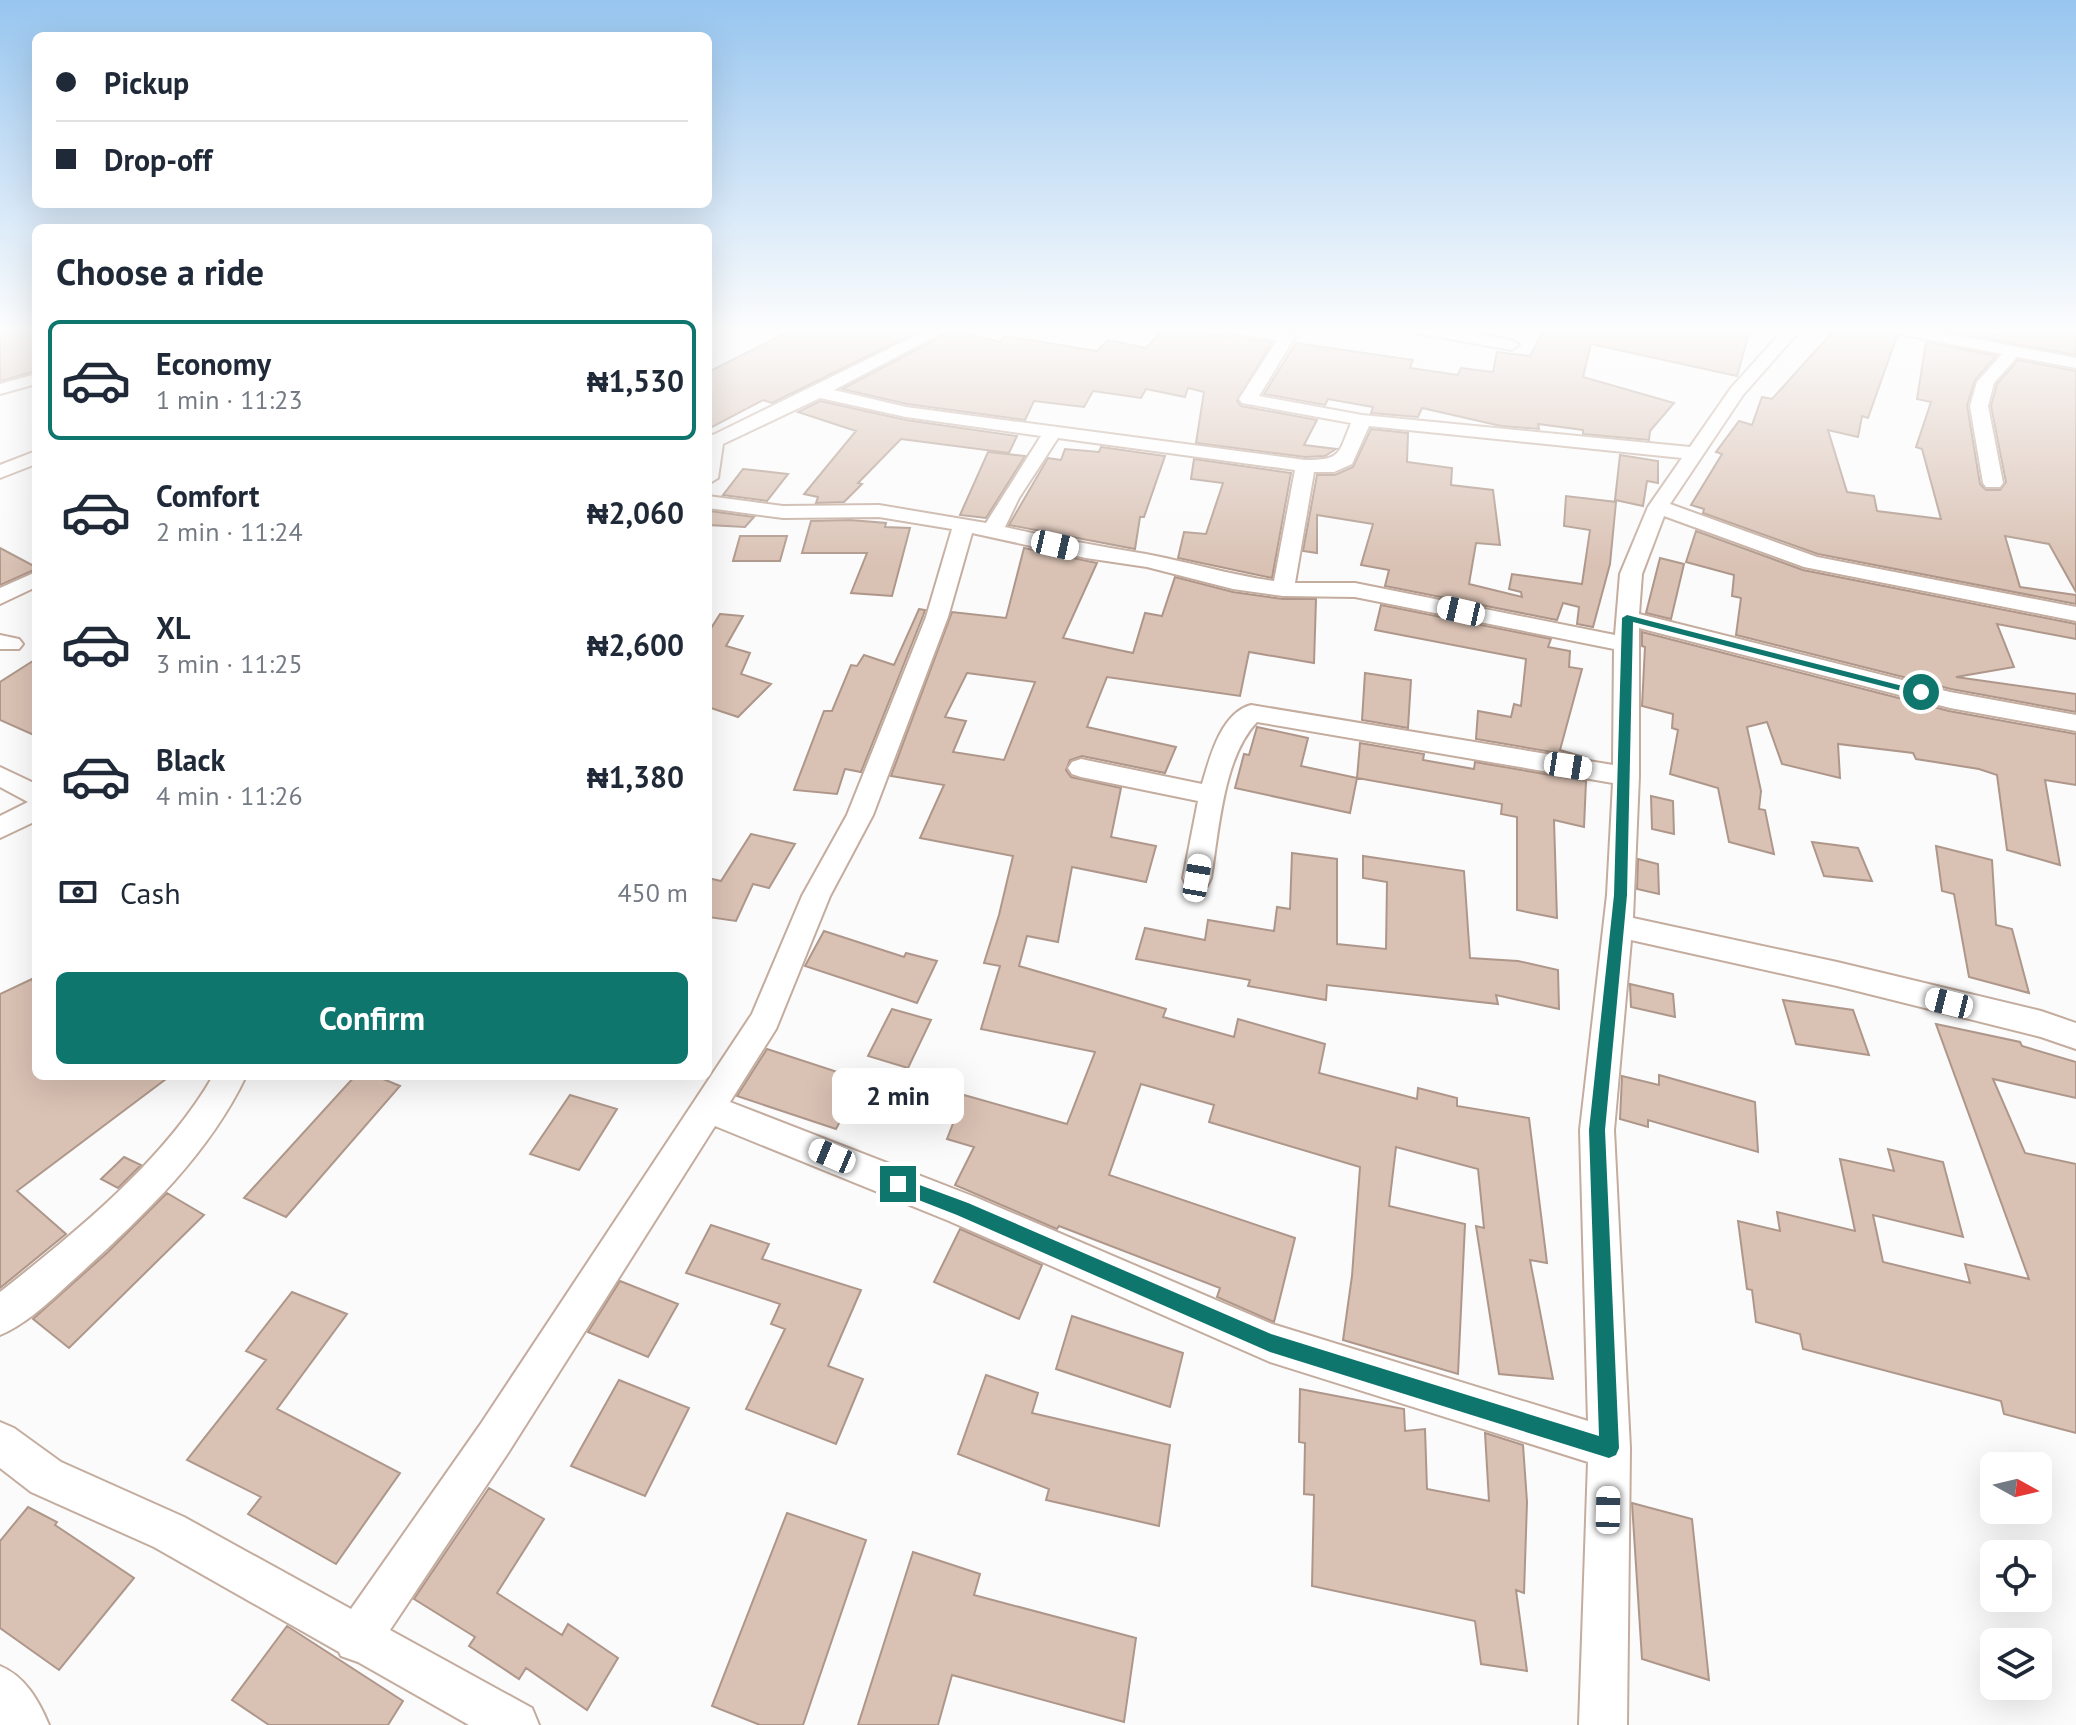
<!DOCTYPE html>
<html lang="en">
<head>
<meta charset="utf-8">
<style>
	body { margin:0; font-family:"PT Sans",sans-serif; background:#f2f2f3; color:#1f2937; height:100vh; display:flex; flex-direction:column; font-size:30px; white-space:nowrap }
	* { box-sizing:border-box; margin:0 }
	p { font-size:26px; color:#747a83 }
	.icon { flex:none; width:44px; height:44px; fill:none; stroke:currentColor; stroke-width:2; stroke-linecap:round; stroke-linejoin:round }
	.map { position:relative; flex:1; overflow:hidden }
	.sheet { position:absolute; left:32px; top:224px; width:680px; height:856px; display:flex; flex-direction:column; background:#fff; border-radius:12px; box-shadow:0 8px 32px #0002 }
	.sheet>* { flex:none }
	.hud { position:absolute; left:32px; top:32px; width:680px; height:176px; border-radius:12px; box-shadow:0 8px 32px #0002; display:grid; align-content:center; height:176px; padding:0 24px; background:#fff }
	.needle { width:52px; rotate:98deg }
	.tools { position:absolute; left:1980px; top:1452px; display:grid; gap:16px }
	.tools a { display:grid; place-items:center; width:72px; height:72px; border-radius:12px; background:#fff; box-shadow:0 8px 32px #0002; font-size:40px }
	.end { position:absolute; width:36px; height:36px; margin:-18px; border:10px solid #0f766e; background:#fff; box-shadow:0 0 0 4px #fff }
	.from { border-radius:50% }
	.bubble { position:absolute; height:56px; border-radius:12px; background:#fff; box-shadow:0 8px 32px #0002; font-size:26px; font-weight:800; line-height:56px; text-align:center }
	.car { position:absolute; width:24px; height:48px; margin:-24px -12px; border-radius:10px; box-shadow:0 0 6px 2px #0007; background:linear-gradient(#fff 24%,#345 0 40%,#fff 0 76%,#345 0 86%,#fff 0) }
	.hud b { display:flex; align-items:center; gap:28px; height:76px; font-size:30px }
	.hud b+b { border-top:2px solid #e0e1e3 }
	.hud i { width:20px; height:20px; background:#1f2937 }
	ul { padding:0; list-style:none }
	li { display:flex; align-items:center; gap:24px; height:120px; margin:0 16px 12px; padding:0 8px; border:4px solid transparent; border-radius:12px }
	li div { flex:1 }
	li b { display:block; font-size:30px }
	li em { font-style:normal; font-weight:800 }
	li.active { border-color:#0f766e }
	li>.icon { width:72px; height:72px; stroke-width:1.5 }
	h2 { padding:0 24px; font-size:36px; line-height:96px }
	.pay { display:flex; align-items:center; gap:20px; height:88px; padding:0 24px; font-size:30px }
	.pay p { margin-inline-start:auto }
	.primary-button { display:flex; gap:16px; margin-top:auto; padding:16px 24px }
	.primary-button a { flex:1; height:92px; border-radius:12px; background:#0f766e; color:#fff; font-size:32px; font-weight:800; line-height:92px; text-align:center }
	.map>svg:first-child { display:block }
	.building { fill:#d9c1b3; stroke:#ae978a; stroke-width:2; fill-rule:evenodd }
	.lines { fill:none; stroke-linecap:round; stroke-linejoin:round }
	.street-casing { stroke:#c4ac9e; stroke-width:4 }
	.street { fill:#fff; fill-rule:evenodd }
	.route { fill:#0f766e }
</style>
</head>
<body>
<div class="map">
<svg width="2076" height="1725" viewBox="0 0 2076 1725">
	<rect width="100%" height="100%" fill="#fbfbfb"/>
	<path class="building" d="M0 328H27L36 335V371L0 381Z
		M796 328H925L772 403 763 400 708 429V372Z
		M1164 328H1193L1189 332 1272 342 1237 401 1241 406 1317 420 1304 445 1336 449 1325 456 1305 457 1196 443 1204 392 1188 388 1185 397 1146 389 1141 398 1093 391 1084 407 1034 401 1025 420 907 404 842 389 952 331 1000 342 1005 336 1097 351 1108 340 1146 348Z
		M1545 328H1723L1749 333 1737 376 1591 344 1583 377 1674 403 1650 431 1649 440 1583 434V430L1538 424 1539 429 1501 426 1422 408 1418 417 1371 413 1373 407 1328 399 1325 405 1264 394 1296 343 1413 360 1410 368 1458 375 1461 368 1493 372 1497 352 1530 356Z
		M1836 328H1884L1897 336 1868 418 1862 416 1858 437 1828 430 1847 492 1874 496 1877 511 1941 519 1922 449 1916 447 1931 402 1917 399 1926 342 1996 356 1975 380 1967 405 1980 484 1986 490H2000L2006 482 1991 406 1997 384 2018 360 2076 371V592L2049 544 2005 536 2020 587 2076 595V604L1818 554 1703 513 1704 509 1691 505 1722 454 1716 452 1739 421 1752 425 1762 397 1772 399Z
		M1934 328H1958L2000 335V328H2076V355Z
		M820 401 906 420 1017 436 1009 453 901 439 858 483 862 484 844 502 816 503 818 497 804 494 856 431 798 412Z
		M1371 429 1408 433 1407 462 1452 468 1451 485 1493 490 1500 545 1476 543 1469 584 1522 597 1521 592 1509 589 1512 574 1582 584 1590 530 1564 526 1566 496 1616 502 1610 564 1593 627 1577 624 1579 607 1563 603 1557 620 1385 586 1389 570 1361 565 1373 524 1317 515V553L1303 551 1317 475H1335L1353 467Z
		M1101 447 1165 456 1144 517H1140L1135 549 1009 525 1048 458 1061 460 1065 449 1099 452Z
		M988 452 1025 456 986 518 960 515Z
		M1620 455 1658 461V483L1647 481 1643 506 1615 500Z
		M1194 459 1291 473 1272 578 1178 558 1184 532 1206 534 1223 483 1191 479Z
		M743 469 788 474 767 501 723 495Z
		M710 511 754 517 745 527 708 525Z
		M850 520 886 523 885 527 910 528 892 596 851 593 867 553H802L811 521Z
		M1696 531 1803 570 2076 624V639L1997 624 2014 667 1956 677 2076 694V712L1951 689 1736 635 1741 598 1732 596 1734 575 1686 562Z
		M740 536H787L780 561H733Z
		M0 548 36 567V569L0 585Z
		M1024 548 1097 563 1063 638 1133 653 1145 613 1162 616 1175 577 1233 592 1283 599H1316L1314 663 1249 652 1240 696 1107 677 1087 727 1176 747 1165 773 1082 756 1070 760 1066 770 1071 777 1121 788 1111 837 1156 846 1146 882 1072 867 1058 942 1027 936 1019 966 1166 1009 1163 1017 1234 1037 1238 1019 1325 1044 1319 1073 1417 1099 1418 1088 1457 1098V1106L1529 1118 1547 1263 1530 1260 1553 1379 1499 1374 1476 1226 1484 1228 1478 1169 1396 1147 1389 1206 1465 1224 1458 1374 1343 1340 1352 1276 1360 1167 1209 1122 1214 1105 1141 1084 1109 1175 1295 1238 1274 1322 1217 1297 1220 1288 1059 1226 1057 1229 955 1185 974 1147 947 1139 964 1095 1067 1124 1095 1052 981 1029 1000 966 984 963 999 915 1013 856 920 838 944 785 891 776 952 612 1006 618ZM967 673 1035 682 1004 760 953 752 966 721 945 717Z
		M1660 558 1684 564 1671 619 1646 613Z
		M1381 605 1551 639 1548 647 1570 651 1569 667 1582 669 1560 750 1587 758 1476 739 1478 711 1511 717 1514 704 1521 706 1526 659 1375 630Z
		M919 609 925 610 923 616 861 772 845 769 837 794 794 790 824 711H832L851 665 857 666 864 655 894 665Z
		M720 614 743 616 726 646 750 653 741 674 771 684 738 717 708 707V633Z
		M1642 632 1949 711 2076 734V785L2045 780 2060 865 2007 850 1997 775 1979 769 1916 759 1913 753 1838 744 1840 778 1782 764 1767 722 1747 727 1761 791 1759 809 1765 810 1774 854 1729 842 1718 788 1670 774 1678 730 1672 728 1673 714 1642 706 1645 647 1642 646Z
		M36 659V736L0 720V682Z
		M1365 673 1411 680 1408 728 1362 720Z
		M1257 727 1308 738 1301 766 1357 778 1350 813 1235 788 1244 754 1249 755Z
		M1360 743 1424 754 1423 760 1474 769 1475 762 1586 781 1584 827 1554 820 1557 918 1517 910V817L1501 814 1502 804 1357 778Z
		M1651 796 1673 801 1674 834 1652 829Z
		M751 834 795 844 769 888 753 884 736 921 708 917V878L721 881Z
		M1812 842 1858 848 1872 881 1824 876Z
		M1936 846 1992 860 1996 925 2012 929 2029 993 1969 977 1954 894 1942 891Z
		M1292 853 1337 859V944L1386 949 1387 882 1363 878V856L1464 871 1470 958 1518 961 1558 970 1559 1009 1496 995 1498 1004 1327 985 1326 1000 1248 986 1250 980 1136 959 1145 928 1205 940 1208 920 1274 931 1277 907 1290 909Z
		M1638 859 1658 864 1659 894 1637 889Z
		M824 931 904 957 906 953 937 961 917 1003 805 966Z
		M32 979 36 993V1076H170L17 1191 66 1234 0 1288V994Z
		M1630 984 1673 994 1675 1017 1631 1007Z
		M1783 1000 1853 1010 1869 1055 1796 1044Z
		M892 1009 931 1020 908 1068 868 1056Z
		M1936 1024 2020 1042 2022 1046 2076 1062V1098L1993 1079 2025 1153 2076 1164V1433L2004 1414 2001 1401 1803 1349 1800 1334 1756 1322 1752 1290 1747 1289 1738 1221 1780 1231 1777 1212 1855 1231 1840 1159 1894 1171 1888 1149 1943 1162 1963 1237 1873 1215 1883 1262 1970 1283 1965 1264 2029 1279Z
		M767 1049 862 1080 836 1129 737 1096Z
		M1659 1075 1755 1102 1758 1152 1648 1120V1127L1620 1119 1622 1076 1659 1085Z
		M355 1076H376L400 1086 286 1217 244 1198Z
		M570 1095 617 1109 579 1170 530 1154Z
		M124 1157 141 1165 118 1188 101 1179Z
		M167 1193 204 1215 69 1348 33 1319 108 1252Z
		M711 1225 769 1244 762 1259 861 1290 828 1366 863 1379 836 1444 746 1409 785 1329 771 1324 780 1304 686 1273Z
		M960 1229 1042 1265 1019 1319 934 1282Z
		M620 1281 678 1304 648 1357 588 1332Z
		M292 1292 347 1314 277 1409 400 1473 336 1564 248 1514 261 1497 187 1460 266 1360 246 1351Z
		M1072 1316 1183 1353 1170 1407 1056 1369Z
		M986 1375 1038 1393 1032 1413 1170 1445 1159 1526 1046 1500 1049 1489 958 1454Z
		M619 1380 689 1408 645 1496 571 1466Z
		M1300 1389 1404 1409 1405 1431 1425 1429 1427 1489 1489 1501 1485 1433 1523 1445 1527 1502 1524 1593 1516 1590 1527 1671 1481 1664 1475 1621 1312 1586 1314 1495 1304 1494 1305 1443 1299 1442Z
		M489 1488 544 1519 497 1593 562 1635 568 1624 618 1658 587 1710 526 1668 519 1679 469 1646 475 1637 414 1599Z
		M1632 1503 1692 1519 1709 1680 1642 1659Z
		M28 1507 57 1522 55 1525 134 1578 59 1670 0 1628V1541Z
		M787 1513 866 1540 803 1725H760L712 1706Z
		M913 1552 980 1574 974 1595 1136 1638 1124 1722 952 1675 938 1725H858Z
		M287 1626 403 1701 388 1725H269L232 1700Z"/>
	<g class="lines">
		<defs>
			<path id="street" d="M931 328H951L834 390 906 407 1305 460C1341 460 1338 455 1351 423L1242 403 1239 399 1277 340 1229 333 1221 328H1259L1293 334 1295 337 1259 396 1362 415 1690 447 1731 388 1785 328H1802L1743 395 1670 504 1817 557 2076 607V621L1804 567 1664 516 1642 574 1639 614 1950 692 2076 715V731L1950 708 1639 628V776L1633 918 1837 962 2041 1011 2076 1023V1049L2041 1037 1837 986 1631 940 1614 1130 1630 1448 1627 1725H1579L1588 1462 1270 1362 949 1221 715 1126 508 1453 390 1630 532 1708 539 1725H469L358 1662 341 1656 339 1652 154 1547 31 1492 0 1468V1422L14 1428 61 1462 184 1517 351 1609 480 1425 752 1014 802 896 847 815 926 617 952 529 879 517 783 518 708 508V496L783 506 879 505 986 523 1041 436 906 417 820 398 723 444 718 478 708 484V433L713 435ZM1369 426 1682 458 1648 507 1620 574 1615 635 1355 583H1295L1314 472H1334L1352 464ZM1058 438 1295 470 1274 581C1230 575 1189 562 1146 554 1098 546 1052 538 1005 527L1019 498ZM972 533 1086 558 1147 567 1233 589 1283 596 1355 597 1614 649 1613 765 1251 705C1221 713 1210 757 1202 784L1081 759 1072 762 1068 768 1072 774 1081 777 1198 801 1183 878 1187 886 1197 889 1207 886 1211 878C1219 831 1223 757 1257 722L1613 783 1607 895 1580 1130 1588 1421 1272 1324 975 1197 730 1102 776 1029 830 896 873 815 948 617Z
				M1409 328H1443L1511 340 1519 345 1511 350 1417 333Z
				M1887 328H1919L2076 358V368L2017 357 1994 383 1988 406 2003 483 2000 487H1986L1983 483 1970 406 1977 382 2002 354 1895 333Z
				M36 374V384L0 394V384Z
				M36 451V464L0 478V465Z
				M36 572V587L0 604V588Z
				M0 635 19 639 23 644 19 649H0Z
				M0 767 36 784V821L0 838V816L28 802 0 787Z
				M213 1076H246C209 1154 145 1214 82 1272 57 1294 31 1322 0 1335V1292C75 1233 165 1160 213 1076Z
				M0 1666C25 1676 39 1701 49 1725H0Z"/>
		</defs>
		<use href="#street" class="street-casing"/>
		<use href="#street" class="street"/>
	</g>
	<linearGradient id="sky" x2="0" y2="1"><stop stop-color="#97c5ef"/><stop offset="0.58" stop-color="#fdfdfd"/><stop offset="1" stop-color="#fdfdfd" stop-opacity="0"/></linearGradient>
	<rect width="2076" height="569" fill="url(#sky)"/>
	<path class="route" d="M1627 615 1926 692 1921 696 1633 622 1627 895 1605 1130 1619 1448 1616 1455 1609 1458 1270 1352 957 1215 893 1190 890 1184 898 1177 968 1203 1271 1334 1599 1436 1589 1130 1614 895 1622 618Z"/>
</svg>
<div class="tools">
<a><svg class="needle" viewBox="-14 -14 28 28"><path d="M0-13l5 13h-10z" fill="#e53935"/><path d="M0 13l5-13h-10z" fill="#747a83"/></svg></a>
<a><svg class="icon" aria-label="locate" viewBox="0 0 24 24"><circle cx="12" cy="12" r="6"/><path d="M12 2v4M12 18v4M2 12h4M18 12h4"/></svg></a>
<a><svg class="icon" aria-label="layers" viewBox="0 0 24 24"><path d="M12 4l9 5-9 5-9-5zM3 14l9 5 9-5"/></svg></a>
</div>
<i class="end from" style="left:1921px;top:692px"></i>
<i class="end" style="left:898px;top:1184px"></i>
<div class="bubble" style="left:832px;top:1068px;width:132px">2 min</div>
<i class="car" style="left:1055px;top:545px;rotate:103deg"></i>
<i class="car" style="left:1461px;top:611px;rotate:283deg"></i>
<i class="car" style="left:1568px;top:766px;rotate:99deg"></i>
<i class="car" style="left:1197px;top:878px;rotate:10deg"></i>
<i class="car" style="left:1949px;top:1003px;rotate:284deg"></i>
<i class="car" style="left:832px;top:1156px;rotate:293deg"></i>
<i class="car" style="left:1608px;top:1510px;rotate:1deg"></i>
<div class="hud">
<b><i class="from"></i>Pickup</b>
<b><i></i>Drop-off</b>
</div>
<section class="sheet">
<h2>Choose a ride</h2>
<ul>
<li class="active"><svg class="icon" aria-label="car" viewBox="0 0 24 24"><path d="M5 17H2v-5l4-1 3-4h7l3 4 3 1v5h-3M9 17h6M6 11h13"/><circle cx="7" cy="17" r="2"/><circle cx="17" cy="17" r="2"/></svg><div><b>Economy</b><p>1 min · 11:23</p></div><em>₦1,530</em></li>
<li><svg class="icon" aria-label="car" viewBox="0 0 24 24"><path d="M5 17H2v-5l4-1 3-4h7l3 4 3 1v5h-3M9 17h6M6 11h13"/><circle cx="7" cy="17" r="2"/><circle cx="17" cy="17" r="2"/></svg><div><b>Comfort</b><p>2 min · 11:24</p></div><em>₦2,060</em></li>
<li><svg class="icon" aria-label="car" viewBox="0 0 24 24"><path d="M5 17H2v-5l4-1 3-4h7l3 4 3 1v5h-3M9 17h6M6 11h13"/><circle cx="7" cy="17" r="2"/><circle cx="17" cy="17" r="2"/></svg><div><b>XL</b><p>3 min · 11:25</p></div><em>₦2,600</em></li>
<li><svg class="icon" aria-label="car" viewBox="0 0 24 24"><path d="M5 17H2v-5l4-1 3-4h7l3 4 3 1v5h-3M9 17h6M6 11h13"/><circle cx="7" cy="17" r="2"/><circle cx="17" cy="17" r="2"/></svg><div><b>Black</b><p>4 min · 11:26</p></div><em>₦1,380</em></li>
</ul>
<div class="pay"><svg class="icon" aria-label="cash" viewBox="0 0 24 24"><path d="M3 7h18v10H3z"/><circle cx="12" cy="12" r="2"/></svg>Cash<p>450 m</p></div>
<div class="primary-button"><a>Confirm</a></div>
</section>
</div>
</body>
</html>
